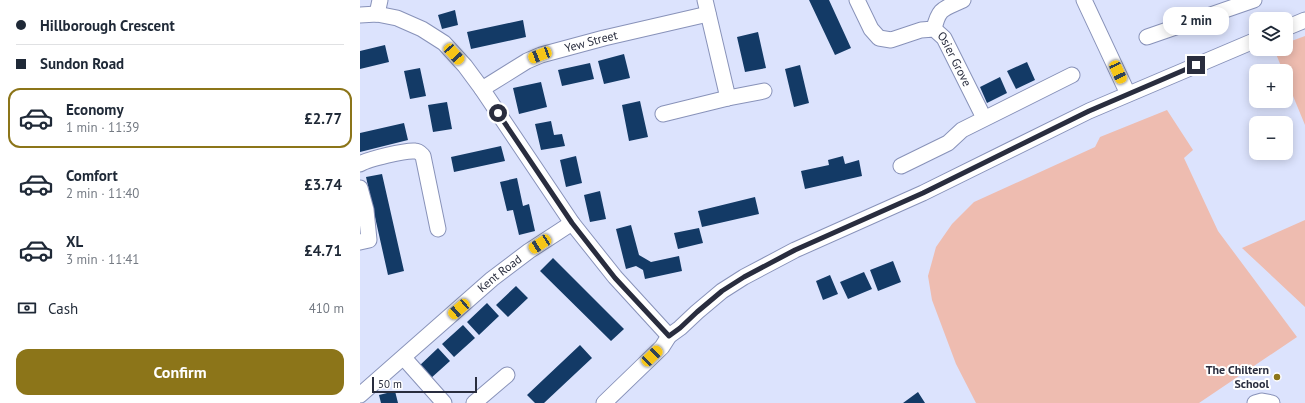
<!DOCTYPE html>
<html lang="en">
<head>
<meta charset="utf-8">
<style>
	body { margin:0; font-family:"PT Sans",sans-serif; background:#f2f2f3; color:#1f2937; height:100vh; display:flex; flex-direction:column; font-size:15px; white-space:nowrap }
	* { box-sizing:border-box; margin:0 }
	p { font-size:13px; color:#747a83 }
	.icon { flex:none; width:22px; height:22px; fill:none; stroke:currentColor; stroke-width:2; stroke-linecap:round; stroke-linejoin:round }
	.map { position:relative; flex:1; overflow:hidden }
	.side { display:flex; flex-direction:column; background:#fff; width:360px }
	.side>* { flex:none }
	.hud { display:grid; align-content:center; height:88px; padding:0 16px; background:#fff }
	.controls { position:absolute; left:889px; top:12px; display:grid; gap:8px }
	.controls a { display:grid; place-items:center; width:44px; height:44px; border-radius:8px; background:#fff; box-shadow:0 2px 10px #0003; font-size:20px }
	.scale { position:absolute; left:12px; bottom:10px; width:105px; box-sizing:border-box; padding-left:4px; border:2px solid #292d3e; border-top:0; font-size:11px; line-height:14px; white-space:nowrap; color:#292d3e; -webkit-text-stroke:3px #fff; paint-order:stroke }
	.end { position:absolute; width:18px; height:18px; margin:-9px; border:5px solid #292d3e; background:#fff; box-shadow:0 0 0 2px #fff }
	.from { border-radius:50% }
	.bubble { position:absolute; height:28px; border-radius:12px; background:#fff; box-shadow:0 2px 10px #0003; font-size:13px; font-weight:800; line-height:28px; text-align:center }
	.car { position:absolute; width:12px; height:24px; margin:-12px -6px; border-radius:5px; box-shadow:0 0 3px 1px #0007; background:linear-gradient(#f5c518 24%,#345 0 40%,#f5c518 0 76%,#345 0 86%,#f5c518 0) }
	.hud b { display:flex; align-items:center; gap:14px; height:38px; font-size:15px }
	.hud b+b { border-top:1px solid #e0e1e3 }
	.hud i { width:10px; height:10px; background:#1f2937 }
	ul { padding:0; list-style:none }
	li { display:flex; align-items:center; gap:12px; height:60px; margin:0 8px 6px; padding:0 8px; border:2px solid transparent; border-radius:12px }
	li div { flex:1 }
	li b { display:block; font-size:15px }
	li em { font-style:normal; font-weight:800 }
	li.on { border-color:#8c7519 }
	li>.icon { width:36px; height:36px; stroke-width:1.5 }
	.pay { display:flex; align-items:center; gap:10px; height:44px; padding:0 16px; font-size:15px }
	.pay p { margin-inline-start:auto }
	.cta { display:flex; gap:8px; margin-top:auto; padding:8px 16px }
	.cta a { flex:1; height:46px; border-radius:12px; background:#8c7519; color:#fff; font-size:16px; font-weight:800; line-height:46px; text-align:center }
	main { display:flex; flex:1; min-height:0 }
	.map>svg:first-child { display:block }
	.green { fill:#eebcb0 }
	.building { fill:#133a66 }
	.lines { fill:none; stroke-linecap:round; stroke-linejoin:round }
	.minor-casing { stroke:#8892b9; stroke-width:17 }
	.minor { stroke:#fff; stroke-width:15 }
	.route { stroke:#292d3e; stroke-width:5 }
	.poi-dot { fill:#8c7519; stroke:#fff; stroke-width:1.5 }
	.labels { text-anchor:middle; stroke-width:4; stroke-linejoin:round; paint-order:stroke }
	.street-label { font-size:12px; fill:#292d3e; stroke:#fff }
	.poi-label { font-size:12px; font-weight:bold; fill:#292d3e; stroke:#fff; text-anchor:end }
</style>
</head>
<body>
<main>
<section class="side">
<div class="hud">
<b><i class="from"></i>Hillborough Crescent</b>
<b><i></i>Sundon Road</b>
</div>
<ul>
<li class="on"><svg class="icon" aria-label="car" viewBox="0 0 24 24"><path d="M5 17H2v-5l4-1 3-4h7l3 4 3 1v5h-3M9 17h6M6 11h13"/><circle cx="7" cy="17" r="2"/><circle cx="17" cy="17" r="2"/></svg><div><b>Economy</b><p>1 min · 11:39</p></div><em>£2.77</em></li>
<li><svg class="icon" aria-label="car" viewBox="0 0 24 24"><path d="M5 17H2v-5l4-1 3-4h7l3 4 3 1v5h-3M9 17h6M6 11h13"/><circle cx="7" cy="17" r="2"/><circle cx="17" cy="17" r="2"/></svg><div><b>Comfort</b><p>2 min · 11:40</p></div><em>£3.74</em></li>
<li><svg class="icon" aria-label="car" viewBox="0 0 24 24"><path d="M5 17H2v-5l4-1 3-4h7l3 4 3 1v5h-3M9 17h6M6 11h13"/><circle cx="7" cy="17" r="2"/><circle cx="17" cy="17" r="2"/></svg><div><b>XL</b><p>3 min · 11:41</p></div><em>£4.71</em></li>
</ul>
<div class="pay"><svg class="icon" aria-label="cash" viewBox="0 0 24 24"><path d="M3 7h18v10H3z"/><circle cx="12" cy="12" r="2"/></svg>Cash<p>410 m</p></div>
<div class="cta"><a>Confirm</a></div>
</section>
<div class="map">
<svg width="945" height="403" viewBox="0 0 945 403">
	<rect width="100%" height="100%" fill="#dce3fd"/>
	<path class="green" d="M945 36V125L926 79V71H923L914 49H926V43Z
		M807 110 833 150 824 158 858 231 937 337 839 403H616L596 364 572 300 568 276 576 247 592 224 614 202 735 147 740 137Z
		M945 220V307L882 248Z"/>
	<path class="building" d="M449 0H469L491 48 475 55Z
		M95 10 98 25 82 29 78 15Z
		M163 20 166 37 111 49 107 32Z
		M398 32 406 68 385 72 377 37Z
		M25 45 29 62 0 69V51Z
		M264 54 270 78 244 84 238 61Z
		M667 62 675 80 656 89 647 71Z
		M230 63 234 79 202 86 198 70Z
		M440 65 449 103 434 107 425 69Z
		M60 68 66 96 50 99 44 71Z
		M640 77 647 93 627 103 620 87Z
		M181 82 187 107 159 114 153 88Z
		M280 101 288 137 269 141 262 105Z
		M87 102 92 129 73 132 68 105Z
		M191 121 194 135 202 134 205 146 181 150 175 124Z
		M44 123 48 140 0 152V133Z
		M141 146 145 161 94 172 91 157Z
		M216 156 222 183 206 187 200 160Z
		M483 156 485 164 499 160 502 176 445 189 441 171 469 165 468 160Z
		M22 174 44 271 28 275 6 177Z
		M157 178 163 206 169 204 175 231 159 235 153 210 147 211 140 182Z
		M240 191 246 219 230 222 224 195Z
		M395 197 399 214 342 227 338 211Z
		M271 225 279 255 291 262 319 256 322 271 285 279 283 270 276 266 266 269 256 229Z
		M339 228 343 243 318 249 314 233Z
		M193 258 264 329 251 341 180 271Z
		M533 261 541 282 518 291 510 270Z
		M504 272 512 289 488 299 480 282Z
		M470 275 478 294 463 300 456 281Z
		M156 286 168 298 148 317 136 305Z
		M127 303 139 316 119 335 107 322Z
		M103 325 115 338 94 357 82 344Z
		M220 345 232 358 184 403H175L167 395Z
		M78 348 90 361 70 379 58 367Z
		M35 391 38 403H21L19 395Z
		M558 392 565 403H543Z"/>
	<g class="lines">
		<defs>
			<g id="minor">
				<path d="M345 0 368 98"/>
				<path id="s1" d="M497 0 511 29 519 38 531 40 561 30 574 29 584 38 624 118"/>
				<path d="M724 0 768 94"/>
				<path d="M17 14 20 0"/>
				<path d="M0 15 17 14 37 18 62 29 84 43 105 66 122 89 212 223 255 277 309 336"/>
				<path d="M926 28 945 20"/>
				<path d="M574 29C579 7 584 9 603 0"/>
				<path d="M787 37 894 0"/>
				<path id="s2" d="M122 89 167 61 181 55 244 38 348 14"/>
				<path d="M303 114 368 98 404 91"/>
				<path d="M0 164C8 159 46 150 55 151 59 151 61 154 63 156L78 229"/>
				<path d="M541 166 588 143 602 130 712 75"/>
				<path d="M0 188 6 210 9 240 0 242"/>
				<path d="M44 358 84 403"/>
				<path id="s3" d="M0 395 132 279 169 251 212 223"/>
				<path d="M114 403 147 375"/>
				<path d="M244 403 302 347 309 336 320 328 337 312 362 291 384 277 435 250 563 193 729 111 896 40"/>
				<path d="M895 403 902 401 912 403"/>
			</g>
		</defs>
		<use href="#minor" class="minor-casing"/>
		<use href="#minor" class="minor"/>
	</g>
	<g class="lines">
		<path class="route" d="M138 113 212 223 255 278 309 336 320 328 337 312 362 291 384 277 435 250 563 193 729 111 836 65"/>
	</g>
	<circle class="poi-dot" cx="917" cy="377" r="4"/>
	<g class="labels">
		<g class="street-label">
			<text dy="4" stroke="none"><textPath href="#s2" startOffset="120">Yew Street</textPath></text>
			<text dy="4" stroke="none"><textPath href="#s1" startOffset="138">Osier Grove</textPath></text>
			<text dy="4" stroke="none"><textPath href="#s3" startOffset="185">Kent Road</textPath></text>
		</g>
		<g class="poi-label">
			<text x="909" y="374">The Chiltern<tspan x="909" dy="14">School</tspan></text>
		</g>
	</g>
</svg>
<div class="controls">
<a><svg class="icon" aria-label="layers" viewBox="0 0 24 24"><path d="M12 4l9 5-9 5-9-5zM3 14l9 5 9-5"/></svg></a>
<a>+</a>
<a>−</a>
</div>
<div class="scale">50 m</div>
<i class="end from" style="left:138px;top:113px"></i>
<i class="end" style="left:836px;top:65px"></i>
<div class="bubble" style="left:803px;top:7px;width:66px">2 min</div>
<i class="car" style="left:94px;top:54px;rotate:138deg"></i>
<i class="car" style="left:180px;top:55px;rotate:249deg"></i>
<i class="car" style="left:758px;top:72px;rotate:155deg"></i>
<i class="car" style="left:180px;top:244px;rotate:237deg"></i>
<i class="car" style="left:99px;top:309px;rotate:229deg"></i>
<i class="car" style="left:292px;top:356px;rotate:46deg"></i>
</div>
</main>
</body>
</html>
